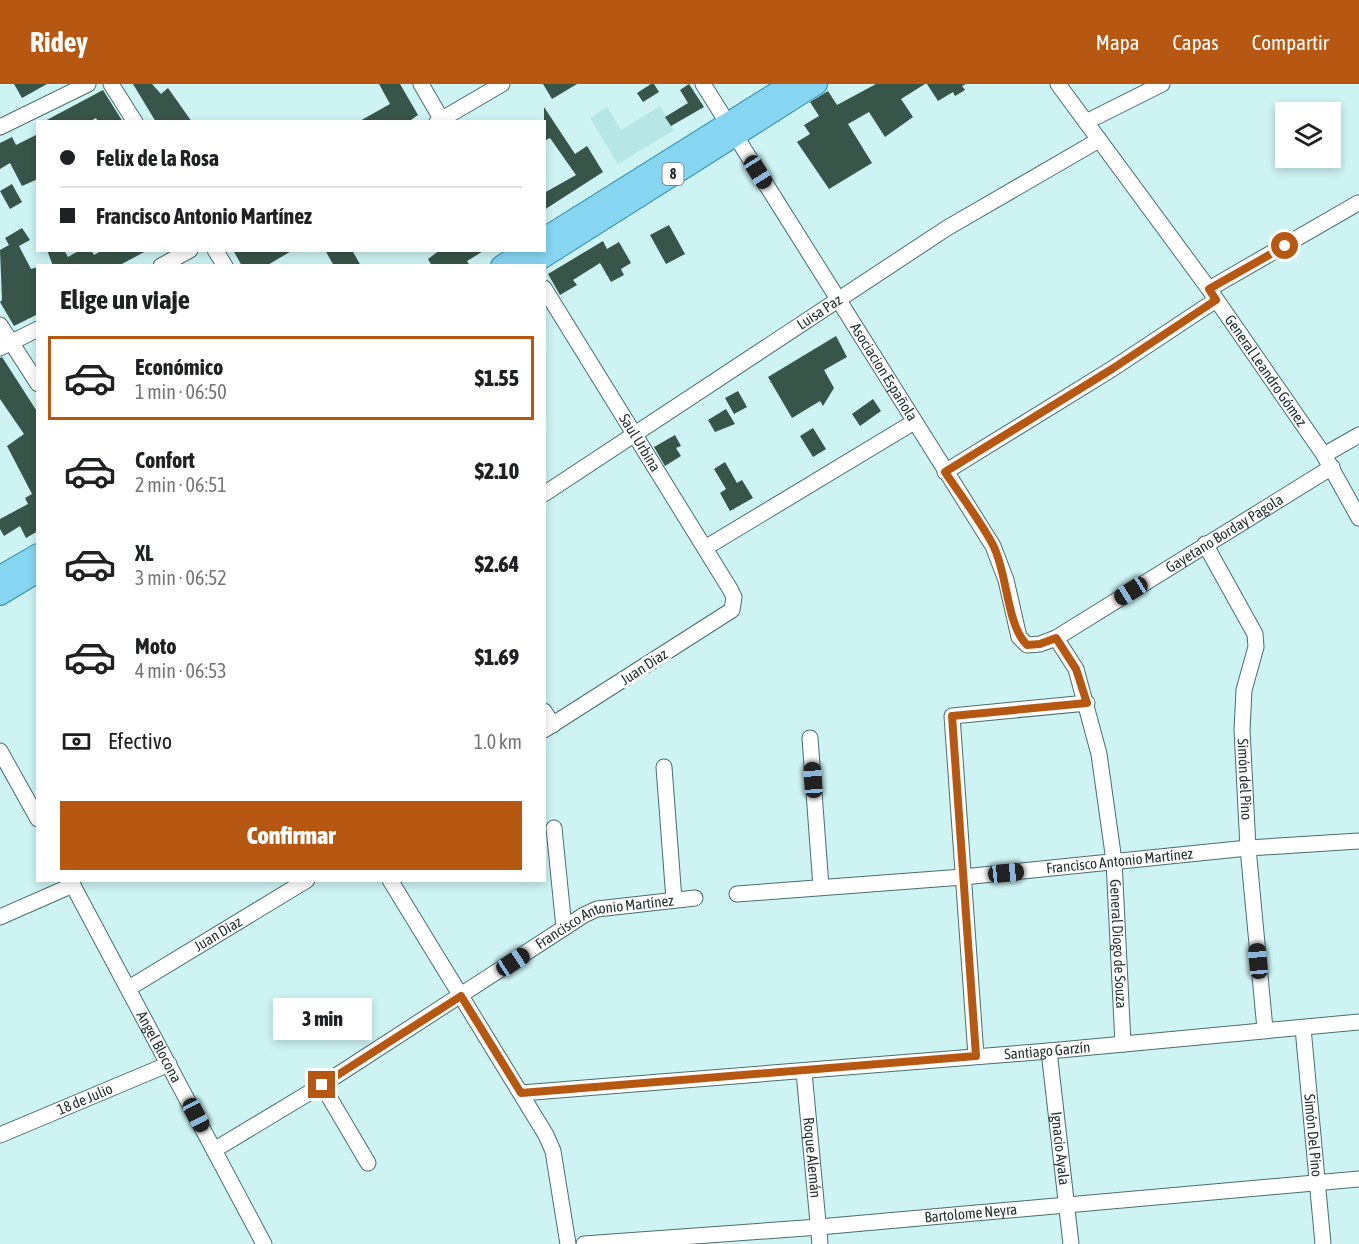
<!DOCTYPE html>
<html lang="es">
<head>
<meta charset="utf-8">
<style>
	body { margin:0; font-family:"Asap Condensed",sans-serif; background:#f6f6f6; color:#202124; height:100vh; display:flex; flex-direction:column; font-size:22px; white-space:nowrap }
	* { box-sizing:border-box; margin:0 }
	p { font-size:20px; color:#757577 }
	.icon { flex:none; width:33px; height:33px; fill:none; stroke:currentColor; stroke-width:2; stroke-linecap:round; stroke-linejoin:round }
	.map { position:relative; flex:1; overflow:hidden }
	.sheet { position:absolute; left:36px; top:180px; width:510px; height:618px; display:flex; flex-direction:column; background:#fff; border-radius:0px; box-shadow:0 3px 9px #0003 }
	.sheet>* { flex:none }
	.top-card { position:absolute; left:36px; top:36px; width:510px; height:132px; border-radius:0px; box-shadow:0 3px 9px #0003; display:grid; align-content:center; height:132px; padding:0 24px; background:#fff }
	.controls { position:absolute; left:1275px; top:18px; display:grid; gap:12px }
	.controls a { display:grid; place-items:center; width:66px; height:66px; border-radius:0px; background:#fff; box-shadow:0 3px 9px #0003; font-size:30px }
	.end { position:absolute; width:27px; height:27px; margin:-14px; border:8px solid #b75812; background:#fff; box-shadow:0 0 0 3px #fff }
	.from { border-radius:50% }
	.bubble { position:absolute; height:42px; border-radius:0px; background:#fff; box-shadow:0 3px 9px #0003; font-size:20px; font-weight:800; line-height:42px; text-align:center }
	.car { position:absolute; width:18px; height:36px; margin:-18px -9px; border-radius:8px; box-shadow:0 0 4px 2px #0007; background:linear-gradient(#222 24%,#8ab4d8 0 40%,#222 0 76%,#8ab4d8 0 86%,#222 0) }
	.top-card b { display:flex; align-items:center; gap:21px; height:57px; font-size:22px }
	.top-card b+b { border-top:2px solid #e0e0e0 }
	.top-card i { width:15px; height:15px; background:#202124 }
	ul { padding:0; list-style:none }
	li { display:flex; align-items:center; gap:18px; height:84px; margin:0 12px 9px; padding:0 12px; border:3px solid transparent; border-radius:0px }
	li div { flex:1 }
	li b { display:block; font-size:22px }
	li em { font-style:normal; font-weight:800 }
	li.current { border-color:#b75812 }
	li>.icon { width:54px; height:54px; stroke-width:1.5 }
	h2 { padding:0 24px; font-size:27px; line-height:72px }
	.pay { display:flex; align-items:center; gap:15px; height:66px; padding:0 24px; font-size:22px }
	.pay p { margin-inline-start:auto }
	.action { display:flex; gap:12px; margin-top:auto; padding:12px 24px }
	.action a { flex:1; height:69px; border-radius:0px; background:#b75812; color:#fff; font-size:24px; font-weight:800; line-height:69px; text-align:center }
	header { display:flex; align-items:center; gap:36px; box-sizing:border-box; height:84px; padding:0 30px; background:#b75812; color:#fff }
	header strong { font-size:28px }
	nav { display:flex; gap:33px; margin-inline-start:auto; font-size:21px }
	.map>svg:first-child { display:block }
	.built { fill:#b7e6e6 }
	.building { fill:#385549 }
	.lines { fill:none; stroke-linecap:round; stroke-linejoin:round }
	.minor-casing { stroke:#4b6d6e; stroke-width:17 }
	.major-casing { stroke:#308caa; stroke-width:22 }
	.minor { stroke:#fff; stroke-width:15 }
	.major { stroke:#86d6f2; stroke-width:20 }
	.route { stroke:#b75812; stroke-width:8 }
	.labels { text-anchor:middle; stroke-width:6; stroke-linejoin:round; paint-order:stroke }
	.shield { fill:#fff; stroke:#667171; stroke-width:1.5 }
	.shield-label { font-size:14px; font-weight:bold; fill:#253434 }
	.street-label { font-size:15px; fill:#253434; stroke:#fff }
</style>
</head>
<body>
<header>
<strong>Ridey</strong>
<nav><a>Mapa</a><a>Capas</a><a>Compartir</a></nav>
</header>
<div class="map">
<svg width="1359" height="1160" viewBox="0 0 1359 1160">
	<rect width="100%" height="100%" fill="#cdf3f3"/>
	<path class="built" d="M660 22 674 46 618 80 590 34 607 23 621 46Z"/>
	<path class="building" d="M14 0H47L22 14Z
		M133 0H152L161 10 168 4 192 38H156Z
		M379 0H400L418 31 408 38H358L390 20Z
		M543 0H577L552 15Z
		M651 0H654L659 8 643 18 637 9Z
		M689 0 704 23 671 42 665 33 688 19 680 6Z
		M876 0H925L901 15 913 33 885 53 869 28 848 40 872 79 829 105 797 58 810 50 804 41 819 32 810 18 828 7 837 21Z
		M927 0H966L962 2 965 6 955 12 953 8 938 17Z
		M103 6 123 38H98L96 34 89 38H43Z
		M544 23 575 70 587 62 603 88 544 126V109L576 91 550 54 544 57Z
		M38 50V95L22 102 10 79 0 85V59L12 53 16 61Z
		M12 100 22 118 10 125 0 107Z
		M669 141 685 170 666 180 650 151Z
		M22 144 30 156 19 162 31 185 38 183V230L14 242 0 218 2 216 0 166 9 161 5 154Z
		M603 157 607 165 619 158 631 179 621 185 624 191 611 198 600 179 573 196 577 201 560 211 548 190Z
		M47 166H64L68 173 80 166H91L94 171 103 166H148L118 182H53Z
		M233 166H293L266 182H242Z
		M325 166H352L361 182H334Z
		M440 166H485L467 177 470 182H432L428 175Z
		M836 252 847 273 824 286 834 304 823 322 820 317 792 334 768 293Z
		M2 273 38 329V447L26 454 20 442 4 452 0 445V435L28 420 25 414 32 410 7 362 24 350 0 315V274Z
		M738 307 747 323 734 330 725 314Z
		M873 315 881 327 860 342 852 330Z
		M726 325 735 340 715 348 708 336Z
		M813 344 826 365 813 373 800 352Z
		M675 351 681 362 676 364 681 372 665 382 654 363Z
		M725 378 737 399 742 396 753 414 730 427 720 409 726 405 714 385Z"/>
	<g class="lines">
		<defs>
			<g id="minor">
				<path d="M111 0 135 38"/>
				<path d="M421 0 443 38"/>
				<path id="s1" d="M703 0 993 462 1006 496 1019 553 1027 561 1040 560 1056 554 1332 383"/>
				<path id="s2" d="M1058 0 1209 205 1324 371 1359 434"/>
				<path d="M437 38 502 0"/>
				<path d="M1086 38 1162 0"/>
				<path d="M0 43 88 0"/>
				<path d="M215 166 225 182"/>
				<path d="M161 182 190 166"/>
				<path id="s3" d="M544 204 730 505 734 513 732 526 544 646"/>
				<path d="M1209 205 1358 119"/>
				<path d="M0 241 38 300"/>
				<path d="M0 264 38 245"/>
				<path d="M1324 371 1359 351"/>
				<path d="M945 388 1112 285 1216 216"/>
				<path id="s4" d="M544 410 947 144 1099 56"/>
				<path id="s5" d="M1205 460 1255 550 1256 563 1244 606 1242 646 1248 764 1265 945"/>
				<path d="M705 464 914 338"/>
				<path id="s6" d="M1056 554 1076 585 1099 670 1114 777 1123 960"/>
				<path d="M544 627 553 641"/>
				<path d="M810 654 821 803"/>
				<path d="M0 667 38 735"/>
				<path d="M664 683 674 816"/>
				<path d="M554 744 564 844"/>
				<path id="s7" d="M70 796 264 1160"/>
				<path d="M390 796 546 1051 553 1067 568 1160"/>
				<path id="s8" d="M737 810 963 793 1248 764 1359 757"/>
				<path d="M0 833 73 801"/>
				<path id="s9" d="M129 904 307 796"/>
				<path id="s10" d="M1303 944 1323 1160"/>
				<path id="s11" d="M1049 967 1071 1160"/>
				<path d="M976 972 952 632 1087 619"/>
				<path id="s12" d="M804 988 820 1160"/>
				<path d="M322 1001 368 1079"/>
				<path id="s13" d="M521 1009 1049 967 1359 938"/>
				<path id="s14" d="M0 1051 169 980"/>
				<path id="s15" d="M214 1066 322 1001 584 831 597 825 695 814"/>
				<path id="s16" d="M584 1160 819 1143 1359 1095"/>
			</g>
			<path id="major" d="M544 154 790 0
				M501 182 525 166
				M530 182 817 0
				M0 492 38 470
				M0 511 38 488"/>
		</defs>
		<use href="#minor" class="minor-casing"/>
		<use href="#major" class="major-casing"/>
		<use href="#minor" class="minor"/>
		<use href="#major" class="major"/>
	</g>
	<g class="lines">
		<path class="route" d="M322 1001 461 912 521 1009 976 972 952 632 1087 619 1076 585 1056 554 1040 560 1027 561C1006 540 1008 490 993 461 980 436 961 412 945 388L1112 285 1216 216 1209 205 1285 162"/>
	</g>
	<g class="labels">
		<rect class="shield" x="662.5" y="79" width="21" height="22" rx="4.5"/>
		<g class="shield-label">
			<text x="673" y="95">8</text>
		</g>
		<g class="street-label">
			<text dy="5" stroke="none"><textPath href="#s4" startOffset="330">Luisa Paz</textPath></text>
			<text dy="5" stroke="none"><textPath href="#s2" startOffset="354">General Leandro Gómez</textPath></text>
			<text dy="5" stroke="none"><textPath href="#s1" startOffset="340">Asociacion Española</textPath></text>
			<text dy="5" stroke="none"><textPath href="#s3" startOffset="182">Saul Urbina</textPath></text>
			<text dy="5" stroke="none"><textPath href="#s1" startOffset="880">Gayetano Borday Pagola</textPath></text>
			<text transform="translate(644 583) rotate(-33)" y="5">Juan Diaz</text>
			<text dy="5" stroke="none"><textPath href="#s5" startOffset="250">Simón del Pino</textPath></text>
			<text dy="5" stroke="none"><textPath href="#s8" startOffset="384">Francisco Antonio Martínez</textPath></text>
			<text dy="5" stroke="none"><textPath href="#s15" startOffset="456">Francisco Antonio Martínez</textPath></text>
			<text dy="5" stroke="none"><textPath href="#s9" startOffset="104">Juan Diaz</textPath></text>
			<text dy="5" stroke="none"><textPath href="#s6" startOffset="316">General Diogo de Souza</textPath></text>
			<text dy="5" stroke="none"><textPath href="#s7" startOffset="189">Angel Blocona</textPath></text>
			<text dy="5" stroke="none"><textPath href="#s13" startOffset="528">Santiago Garzín</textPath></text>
			<text dy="5" stroke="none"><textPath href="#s14" startOffset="92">18 de Julio</textPath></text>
			<text dy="5" stroke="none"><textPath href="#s10" startOffset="108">Simón Del Pino</textPath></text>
			<text dy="5" stroke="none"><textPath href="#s11" startOffset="98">Ignacio Ayala</textPath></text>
			<text dy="5" stroke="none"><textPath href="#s12" startOffset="86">Roque Alemán</textPath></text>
			<text dy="5" stroke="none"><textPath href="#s16" startOffset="388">Bartolome Neyra</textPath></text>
		</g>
	</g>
</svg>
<div class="controls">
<a><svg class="icon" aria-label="layers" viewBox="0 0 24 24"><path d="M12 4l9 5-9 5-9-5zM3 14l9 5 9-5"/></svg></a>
</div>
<i class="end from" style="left:1285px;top:162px"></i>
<i class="end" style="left:322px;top:1001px"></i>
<div class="bubble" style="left:273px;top:914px;width:99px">3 min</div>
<i class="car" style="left:758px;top:88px;rotate:148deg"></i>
<i class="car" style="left:1131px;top:507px;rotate:238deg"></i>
<i class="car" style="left:813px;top:696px;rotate:356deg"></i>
<i class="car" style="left:1006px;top:789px;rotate:84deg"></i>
<i class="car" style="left:1258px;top:877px;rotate:355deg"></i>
<i class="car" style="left:513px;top:878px;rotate:57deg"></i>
<i class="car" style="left:196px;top:1031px;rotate:152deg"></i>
<div class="top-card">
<b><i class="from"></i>Felix de la Rosa</b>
<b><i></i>Francisco Antonio Martínez</b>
</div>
<section class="sheet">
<h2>Elige un viaje</h2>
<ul>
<li class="current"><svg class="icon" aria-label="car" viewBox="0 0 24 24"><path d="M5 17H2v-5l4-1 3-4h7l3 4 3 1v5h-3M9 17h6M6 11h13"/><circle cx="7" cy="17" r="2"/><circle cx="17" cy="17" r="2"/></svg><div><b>Económico</b><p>1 min · 06:50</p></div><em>$1.55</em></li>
<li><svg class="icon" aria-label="car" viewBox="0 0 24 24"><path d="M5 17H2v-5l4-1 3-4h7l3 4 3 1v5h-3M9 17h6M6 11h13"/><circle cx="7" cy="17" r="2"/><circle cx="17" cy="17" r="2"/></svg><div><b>Confort</b><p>2 min · 06:51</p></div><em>$2.10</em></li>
<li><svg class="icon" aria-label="car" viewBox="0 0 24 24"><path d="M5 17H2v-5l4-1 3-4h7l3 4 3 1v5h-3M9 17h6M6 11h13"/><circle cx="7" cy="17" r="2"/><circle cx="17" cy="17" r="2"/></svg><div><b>XL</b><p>3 min · 06:52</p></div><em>$2.64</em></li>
<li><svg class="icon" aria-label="car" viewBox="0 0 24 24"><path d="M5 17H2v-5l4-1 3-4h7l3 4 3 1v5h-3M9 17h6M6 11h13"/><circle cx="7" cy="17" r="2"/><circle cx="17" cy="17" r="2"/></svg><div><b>Moto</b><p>4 min · 06:53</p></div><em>$1.69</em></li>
</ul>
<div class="pay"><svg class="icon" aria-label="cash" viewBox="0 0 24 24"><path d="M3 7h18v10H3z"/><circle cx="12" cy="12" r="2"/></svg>Efectivo<p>1.0 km</p></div>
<div class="action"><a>Confirmar</a></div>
</section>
</div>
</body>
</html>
